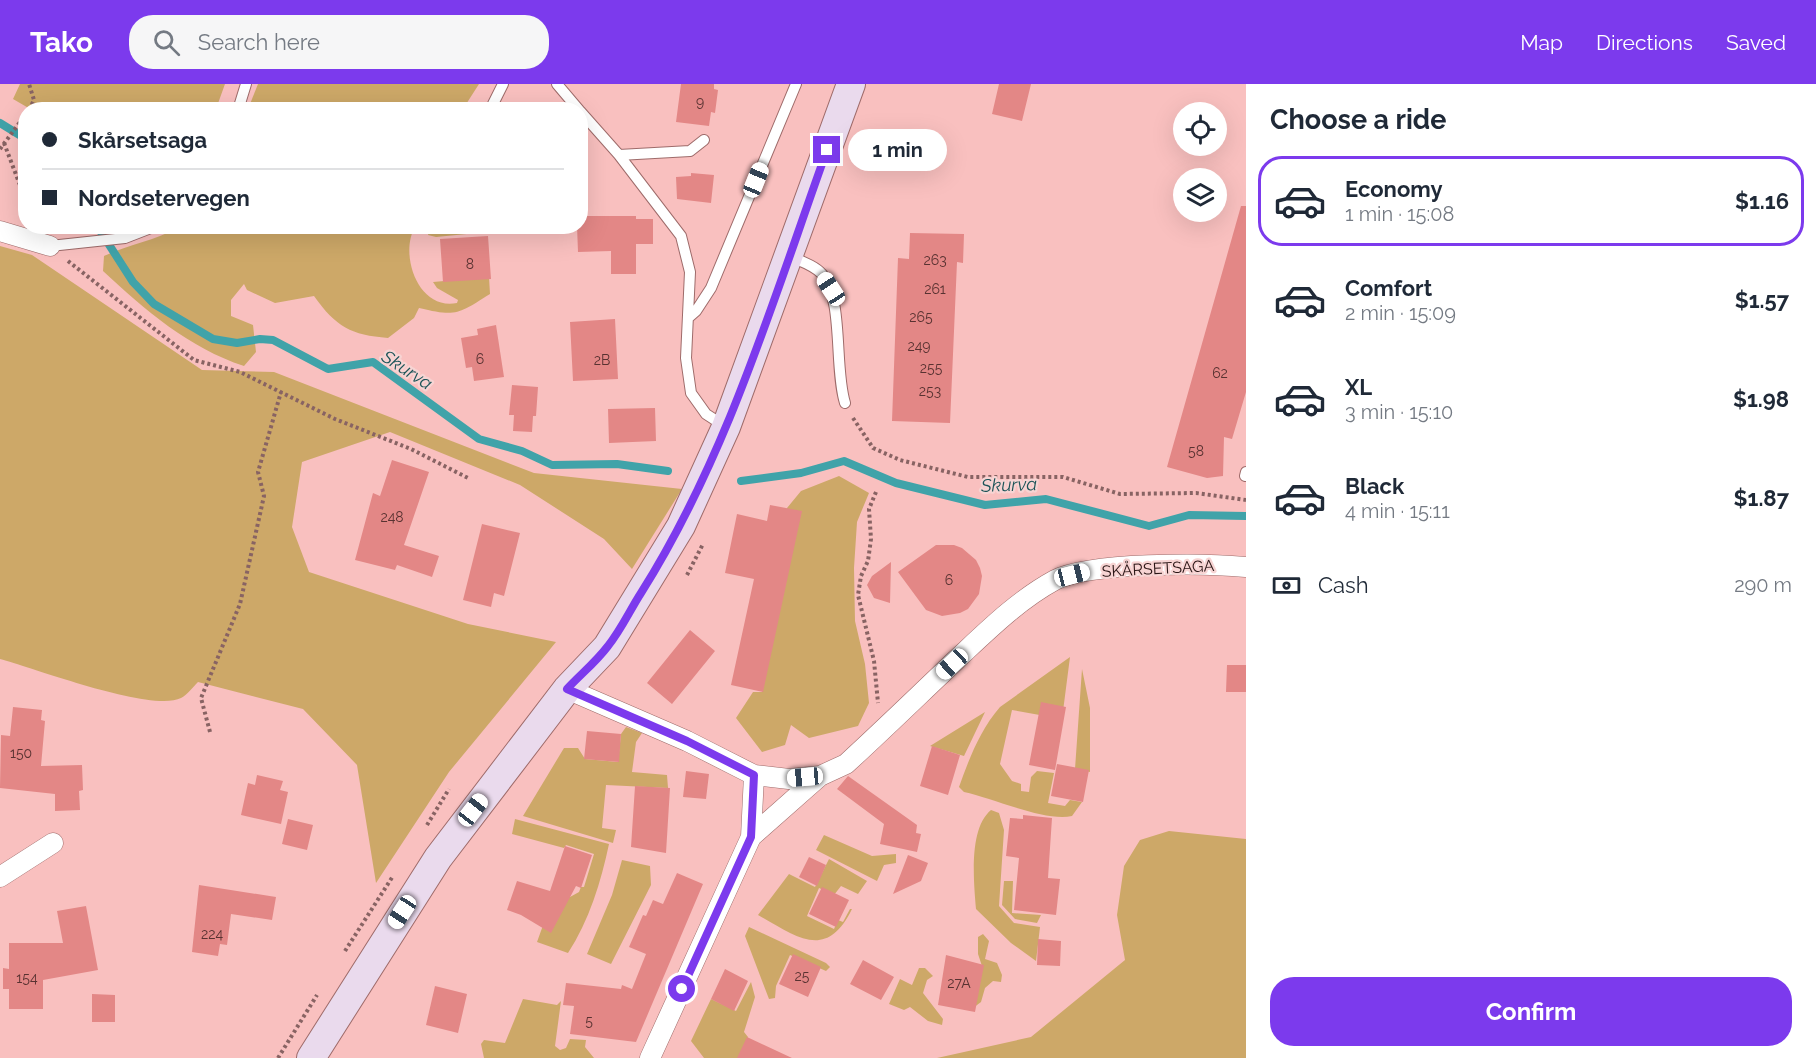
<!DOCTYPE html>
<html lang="en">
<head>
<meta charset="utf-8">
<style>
	body { margin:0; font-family:Raleway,sans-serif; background:#f6f6f7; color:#1f2937; height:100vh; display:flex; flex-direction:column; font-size:22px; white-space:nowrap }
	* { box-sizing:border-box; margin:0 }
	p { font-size:20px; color:#747a83 }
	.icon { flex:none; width:33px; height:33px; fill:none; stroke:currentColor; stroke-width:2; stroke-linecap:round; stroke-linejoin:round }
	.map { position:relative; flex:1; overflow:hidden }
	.details { display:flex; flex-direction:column; background:#fff; width:570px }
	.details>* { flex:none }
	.guide { position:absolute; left:18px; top:18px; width:570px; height:132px; border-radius:24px; box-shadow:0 6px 24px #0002; display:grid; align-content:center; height:132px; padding:0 24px; background:#fff }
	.fabs { position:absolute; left:1173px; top:18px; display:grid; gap:12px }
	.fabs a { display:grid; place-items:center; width:54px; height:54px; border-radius:50%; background:#fff; box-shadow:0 6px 24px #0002; font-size:30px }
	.end { position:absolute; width:27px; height:27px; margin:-14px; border:8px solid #7c3aed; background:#fff; box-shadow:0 0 0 3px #fff }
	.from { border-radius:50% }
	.bubble { position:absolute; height:42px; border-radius:21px; background:#fff; box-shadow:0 6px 24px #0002; font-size:20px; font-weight:700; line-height:42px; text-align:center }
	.car { position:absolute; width:18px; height:36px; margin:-18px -9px; border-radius:8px; box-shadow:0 0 4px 2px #0007; background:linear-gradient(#fff 24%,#345 0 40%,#fff 0 76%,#345 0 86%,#fff 0) }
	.guide b { display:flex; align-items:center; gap:21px; height:57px; font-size:22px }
	.guide b+b { border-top:2px solid #e0e1e3 }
	.guide i { width:15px; height:15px; background:#1f2937 }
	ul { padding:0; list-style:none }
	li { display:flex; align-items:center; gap:18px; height:90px; margin:0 12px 9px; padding:0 12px; border:3px solid transparent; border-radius:24px }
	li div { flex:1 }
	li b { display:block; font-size:22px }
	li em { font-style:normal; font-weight:700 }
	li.active { border-color:#7c3aed }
	li>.icon { width:54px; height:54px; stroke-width:1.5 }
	h2 { padding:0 24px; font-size:27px; line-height:72px }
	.pay { display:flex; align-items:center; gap:15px; height:66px; padding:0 24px; font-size:22px }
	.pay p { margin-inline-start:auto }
	.primary-button { display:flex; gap:12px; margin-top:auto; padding:12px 24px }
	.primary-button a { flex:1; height:69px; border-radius:24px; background:#7c3aed; color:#fff; font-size:24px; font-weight:700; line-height:69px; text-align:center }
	header { display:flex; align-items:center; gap:36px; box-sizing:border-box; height:84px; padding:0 30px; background:#7c3aed; color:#fff }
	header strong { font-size:28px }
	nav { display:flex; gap:33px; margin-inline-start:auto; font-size:21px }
	.search { width:420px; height:54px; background:#f6f6f7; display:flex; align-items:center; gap:15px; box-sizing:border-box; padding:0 21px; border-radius:24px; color:#747a83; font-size:22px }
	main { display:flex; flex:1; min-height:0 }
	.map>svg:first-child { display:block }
	.green { fill:#cda868 }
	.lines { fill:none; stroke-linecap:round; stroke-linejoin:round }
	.stream { stroke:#40a3a9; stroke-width:8 }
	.building { fill:#e38786 }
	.service-casing { stroke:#9e6b6a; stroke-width:12 }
	.minor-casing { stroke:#9e6b6a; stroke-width:21 }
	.secondary-casing { stroke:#9e6b6a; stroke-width:30 }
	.path { stroke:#886363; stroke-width:4; stroke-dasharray:3 3; stroke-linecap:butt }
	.service { stroke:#fff; stroke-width:10 }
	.minor { stroke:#fff; stroke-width:20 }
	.secondary { stroke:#eadaed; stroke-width:28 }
	.route { stroke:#7c3aed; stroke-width:8 }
	.labels { text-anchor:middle; stroke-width:4.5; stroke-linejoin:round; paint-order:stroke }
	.number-label { font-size:14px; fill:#583231 }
	.street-label { font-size:16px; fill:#291515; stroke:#f7d4d3 }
	.water-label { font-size:18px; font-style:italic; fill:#1c5458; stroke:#f7d4d3 }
</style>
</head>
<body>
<header>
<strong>Tako</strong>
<div class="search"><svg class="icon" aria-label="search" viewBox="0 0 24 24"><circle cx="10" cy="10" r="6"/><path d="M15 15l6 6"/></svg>Search here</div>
<nav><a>Map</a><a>Directions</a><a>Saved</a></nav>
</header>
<main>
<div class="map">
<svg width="1246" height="974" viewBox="0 0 1246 974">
	<rect width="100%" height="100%" fill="#f9c0bf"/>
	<path class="green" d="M20 0H225L216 25 32 26 13 15Z
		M258 0H479L463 25H248Z
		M179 143H415C399 170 418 227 457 219L458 216 437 204 433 198 489 193 490 210C458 230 457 233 419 224L414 234 388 254C351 251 336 243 314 212L275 219 247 206 244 200 231 216V232L253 241 256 268 244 282C189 264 145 226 103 187L104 172C129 160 155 157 179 143Z
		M430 143H486L487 148 436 153 428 151Z
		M0 162 32 171 202 286 274 288 534 389 682 405 632 485 604 455 520 401 390 348 302 378 292 443 309 488 468 540 556 558 449 688 376 799 357 681 303 625 198 598C193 603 187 611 181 614 152 629 34 584 0 575Z
		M839 392 869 409 857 438 854 484 855 537 865 580 869 619 858 642 809 654 791 641 785 661 762 668 736 634 753 608H762L787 424 801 407Z
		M1070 573 1062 635 1012 626 1000 680 1012 697 1021 700V707L1029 708 1031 693 1037 687 1054 689 1048 719 1065 722 1070 716 1082 718 1072 732C1045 738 993 714 964 708L959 703C969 675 980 646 1000 623Z
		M1082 585 1090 624V688L1075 685Z
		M985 628 964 672 930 662Z
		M626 643 642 649 636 658 632 688 667 691 668 704 606 701 602 744 616 746 613 759 523 732 564 664H578L585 675 618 678 621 650Z
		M991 726 999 729 1004 746 999 822 1014 839 1040 843 1036 877 1011 859 976 825C974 799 968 745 991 726Z
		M515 735 609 760C601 798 589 837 568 869L537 858 555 808 570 813 579 808 581 803H584L594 770 566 761 564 764 512 750Z
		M1169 747 1246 755V974H937L1031 953 1125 876 1117 831 1124 782 1140 756Z
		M824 751 872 772 896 770V779L884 781 877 797 816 766Z
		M829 775 867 797 858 810 841 802 834 811 819 804 807 832 834 845 838 836 843 838 850 825H852C826 878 796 852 758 831L789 790 815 803Z
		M622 776 650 782 651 801 611 880 587 870 612 811Z
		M1004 797H1013L1012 829 1041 831 1037 839 1015 835 1002 821Z
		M749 843 826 879 830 883 826 887 790 871 776 902 775 914 769 915 745 852Z
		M983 850 989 857 985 875 997 879 1002 891 1001 898 993 897 985 904 981 918 973 924 982 882 978 870V853Z
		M919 884H925L933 892 927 896 923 909 943 935 942 941 928 937 910 923 904 926 889 920 900 895 912 901Z
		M751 898 755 913 744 948 748 953 739 974H704L691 957 711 915 736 927Z
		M523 915 557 921 561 917 555 962 560 966 566 964 570 955 586 956 585 963 594 974H484L481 960 484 956 505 959Z"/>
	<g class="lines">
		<path class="stream" d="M0 39 26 55
			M97 142 133 198 154 220 213 255 237 259 260 255 273 256 328 285 373 278 479 355 522 367 552 381 617 380 668 387
			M741 397 801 389 844 377 896 399 985 421 1046 415 1149 442 1189 431 1246 432"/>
	</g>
	<path class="building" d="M681 0H714V5L718 6 715 29 711 28 709 42 676 38Z
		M999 0H1031L1022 37 992 30Z
		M691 89 714 91 711 119 677 115 676 93 691 92Z
		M1241 122H1246V308L1232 355 1224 353 1223 392 1207 394 1167 383Z
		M580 132H636V135H653V160H636V190H611V167L578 168 577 142H580Z
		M910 149 964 150 963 179 957 178 950 339 892 337 898 174 909 175Z
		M488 152 491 195 443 198 440 155Z
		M615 235 618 295 573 297 570 238Z
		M496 241 504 293 474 297 472 283 466 284 461 254 478 251 477 245Z
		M512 301 538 303 536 332H533L532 348 513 347 514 331H509Z
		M655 324 656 357 609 359 608 325Z
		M392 376 429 388 404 461 439 472 432 493 397 481 395 486 355 476 373 409 380 412Z
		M770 421 802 427 763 608 731 601 754 495 725 489 737 430 767 437Z
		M482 440 520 449 504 512 494 509 491 523 463 516Z
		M936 461H954L962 464 976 476 980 484 982 492 979 510 968 525 960 529 942 532 926 526 898 488Z
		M891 478 890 519 874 514 867 501 872 492Z
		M690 546 715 567 672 620 647 599Z
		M1227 581H1246V608H1226Z
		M1041 618 1066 623 1055 686 1029 681Z
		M13 623 42 626 41 636 45 637 41 682 82 681 83 706 79 707 80 726 55 727V710L0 704 1 651 10 652Z
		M587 647 621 650 619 678 584 675Z
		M932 662 960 671 948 711 920 702Z
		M1057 680 1089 686 1083 718 1051 712Z
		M686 687 709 690 706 715 683 713Z
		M257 691 283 697 280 706 288 708 281 740 241 731 248 699 255 701Z
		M848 692 917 741 916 749 921 750 917 768 880 760 884 740 837 705Z
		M635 702 670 704 666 769 631 763Z
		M1023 731 1052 734 1048 794 1060 795 1056 831 1014 826 1019 774 1006 772 1010 734 1023 735Z
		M288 735 313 741 307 766 282 760Z
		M565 762 592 771 581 804 576 802 551 849 521 831 507 826 517 797 550 807Z
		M908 771 928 779 921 797 893 810Z
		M809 773 826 781 817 802 799 793Z
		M677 789 703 800 636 958 570 950 574 922 563 921 566 899 621 905 622 901 632 905 646 870 629 863 643 831 646 832 653 816 663 820Z
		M199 801 276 813 272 836 231 830 227 861 220 860 218 872 192 868Z
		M822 803 849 816 836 843 809 830Z
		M86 822 98 886 43 896V925H9V905H3V884L9 885V859H63L57 827Z
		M1038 855 1061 857 1060 882 1037 881Z
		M793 870 821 883 808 913 779 900Z
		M946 871 984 881 975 928 938 921Z
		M863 876 894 893 881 916 850 900Z
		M725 885 748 897 734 927 711 915Z
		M435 902 467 910 458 949 426 941Z
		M92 910 115 911V938H92Z
		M747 953 792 974H737Z"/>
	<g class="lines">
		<defs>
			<path id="service" d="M557 0 579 26
				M493 20 503 0
				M238 26 246 0
				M580 27 619 71 681 152 690 188 686 274 691 309 706 330 726 343
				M619 71 690 67 704 56
				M50 162 125 154 156 142
				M789 172C800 177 814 181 822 190 844 216 834 284 845 319
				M688 234 696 227 711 204 796 0
				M1245 392 1246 388"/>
			<path id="minor" d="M0 147 50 162
				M567 605 687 657 754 691 789 695 820 692 846 680C883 646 919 611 956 576 986 548 1018 516 1055 496 1090 478 1205 479 1246 483
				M751 753 820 692
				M0 793 53 759
				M650 974 751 753 754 691"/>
			<path id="secondary" d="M311 974 438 774 567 605 607 563 681 442 726 343 851 0"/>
		</defs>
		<use href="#service" class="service-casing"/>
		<use href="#minor" class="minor-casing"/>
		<use href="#secondary" class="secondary-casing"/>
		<path class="path" d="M29 26 34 16 29 0
			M4 59 26 117
			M0 65 26 30
			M68 177 194 276 240 288 335 335 411 365 470 395
			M853 334 873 364 900 376 968 393H1063L1120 410 1196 409 1246 416
			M876 408 869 425 871 455 868 477 861 492 858 511 874 577 878 619
			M687 491 703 460
			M210 648 201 614 240 520 264 412 258 388 281 308
			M427 741 449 705
			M345 867 393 792
			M278 974 317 911"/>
		<use href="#service" class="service"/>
		<use href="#minor" class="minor"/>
		<use href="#secondary" class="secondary"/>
	</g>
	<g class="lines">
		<path class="route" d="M682 905 751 753 754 691 687 657 567 605C580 591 596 578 608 562 621 546 630 526 641 509 727 373 773 216 827 66"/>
	</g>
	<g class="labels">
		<g class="number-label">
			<text x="700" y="23">9</text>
			<text x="935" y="181">263</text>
			<text x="470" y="185">8</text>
			<text x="935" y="210">261</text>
			<text x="921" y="238">265</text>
			<text x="919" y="267">249</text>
			<text x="480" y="280">6</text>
			<text x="602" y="281">2B</text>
			<text x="931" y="289">255</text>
			<text x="1220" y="294">62</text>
			<text x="930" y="312">253</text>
			<text x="1196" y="372">58</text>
			<text x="392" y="438">248</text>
			<text x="949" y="501">6</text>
			<text x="21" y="674">150</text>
			<text x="212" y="855">224</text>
			<text x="802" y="897">25</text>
			<text x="27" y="899">154</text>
			<text x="959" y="904">27A</text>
			<text x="589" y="942">5</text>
		</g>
		<g class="street-label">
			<text transform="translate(1158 484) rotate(-3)" y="6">SKÅRSETSAGA</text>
		</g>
		<g class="water-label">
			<text transform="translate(407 286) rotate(33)" y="6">Skurva</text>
			<text transform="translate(1009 401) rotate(-2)" y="6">Skurva</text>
		</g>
	</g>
</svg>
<div class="fabs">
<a><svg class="icon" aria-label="locate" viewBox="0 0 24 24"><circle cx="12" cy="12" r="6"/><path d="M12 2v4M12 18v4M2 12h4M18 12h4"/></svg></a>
<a><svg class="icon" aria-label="layers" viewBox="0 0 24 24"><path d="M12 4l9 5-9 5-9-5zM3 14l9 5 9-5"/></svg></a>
</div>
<i class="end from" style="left:682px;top:905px"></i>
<i class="end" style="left:827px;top:66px"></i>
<div class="bubble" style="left:848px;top:45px;width:99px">1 min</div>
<i class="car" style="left:756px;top:96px;rotate:22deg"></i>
<i class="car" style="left:831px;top:205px;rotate:327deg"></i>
<i class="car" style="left:1072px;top:491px;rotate:76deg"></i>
<i class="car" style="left:952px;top:580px;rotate:227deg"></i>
<i class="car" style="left:805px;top:693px;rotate:265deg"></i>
<i class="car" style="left:473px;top:726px;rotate:38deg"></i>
<i class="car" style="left:402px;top:828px;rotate:213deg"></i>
<div class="guide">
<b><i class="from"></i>Skårsetsaga</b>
<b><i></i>Nordsetervegen</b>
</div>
</div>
<section class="details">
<h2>Choose a ride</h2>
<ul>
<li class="active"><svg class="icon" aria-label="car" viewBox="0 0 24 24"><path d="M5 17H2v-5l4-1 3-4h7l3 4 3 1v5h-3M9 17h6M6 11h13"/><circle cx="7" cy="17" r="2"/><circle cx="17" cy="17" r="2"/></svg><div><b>Economy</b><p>1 min · 15:08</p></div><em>$1.16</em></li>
<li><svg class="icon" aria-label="car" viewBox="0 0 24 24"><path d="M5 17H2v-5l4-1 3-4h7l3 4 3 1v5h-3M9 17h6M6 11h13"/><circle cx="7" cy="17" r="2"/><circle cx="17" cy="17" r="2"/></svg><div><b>Comfort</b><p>2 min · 15:09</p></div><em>$1.57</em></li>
<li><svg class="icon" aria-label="car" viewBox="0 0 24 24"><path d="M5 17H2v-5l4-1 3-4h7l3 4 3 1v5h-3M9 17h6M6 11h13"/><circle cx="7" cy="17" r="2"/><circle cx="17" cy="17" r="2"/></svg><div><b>XL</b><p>3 min · 15:10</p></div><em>$1.98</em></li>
<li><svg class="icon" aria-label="car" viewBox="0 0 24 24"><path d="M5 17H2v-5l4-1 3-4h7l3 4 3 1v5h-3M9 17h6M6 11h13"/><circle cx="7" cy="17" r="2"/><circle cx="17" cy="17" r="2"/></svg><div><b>Black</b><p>4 min · 15:11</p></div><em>$1.87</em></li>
</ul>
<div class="pay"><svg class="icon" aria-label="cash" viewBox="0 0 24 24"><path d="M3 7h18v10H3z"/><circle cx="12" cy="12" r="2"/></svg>Cash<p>290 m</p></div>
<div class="primary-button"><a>Confirm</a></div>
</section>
</main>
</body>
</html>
